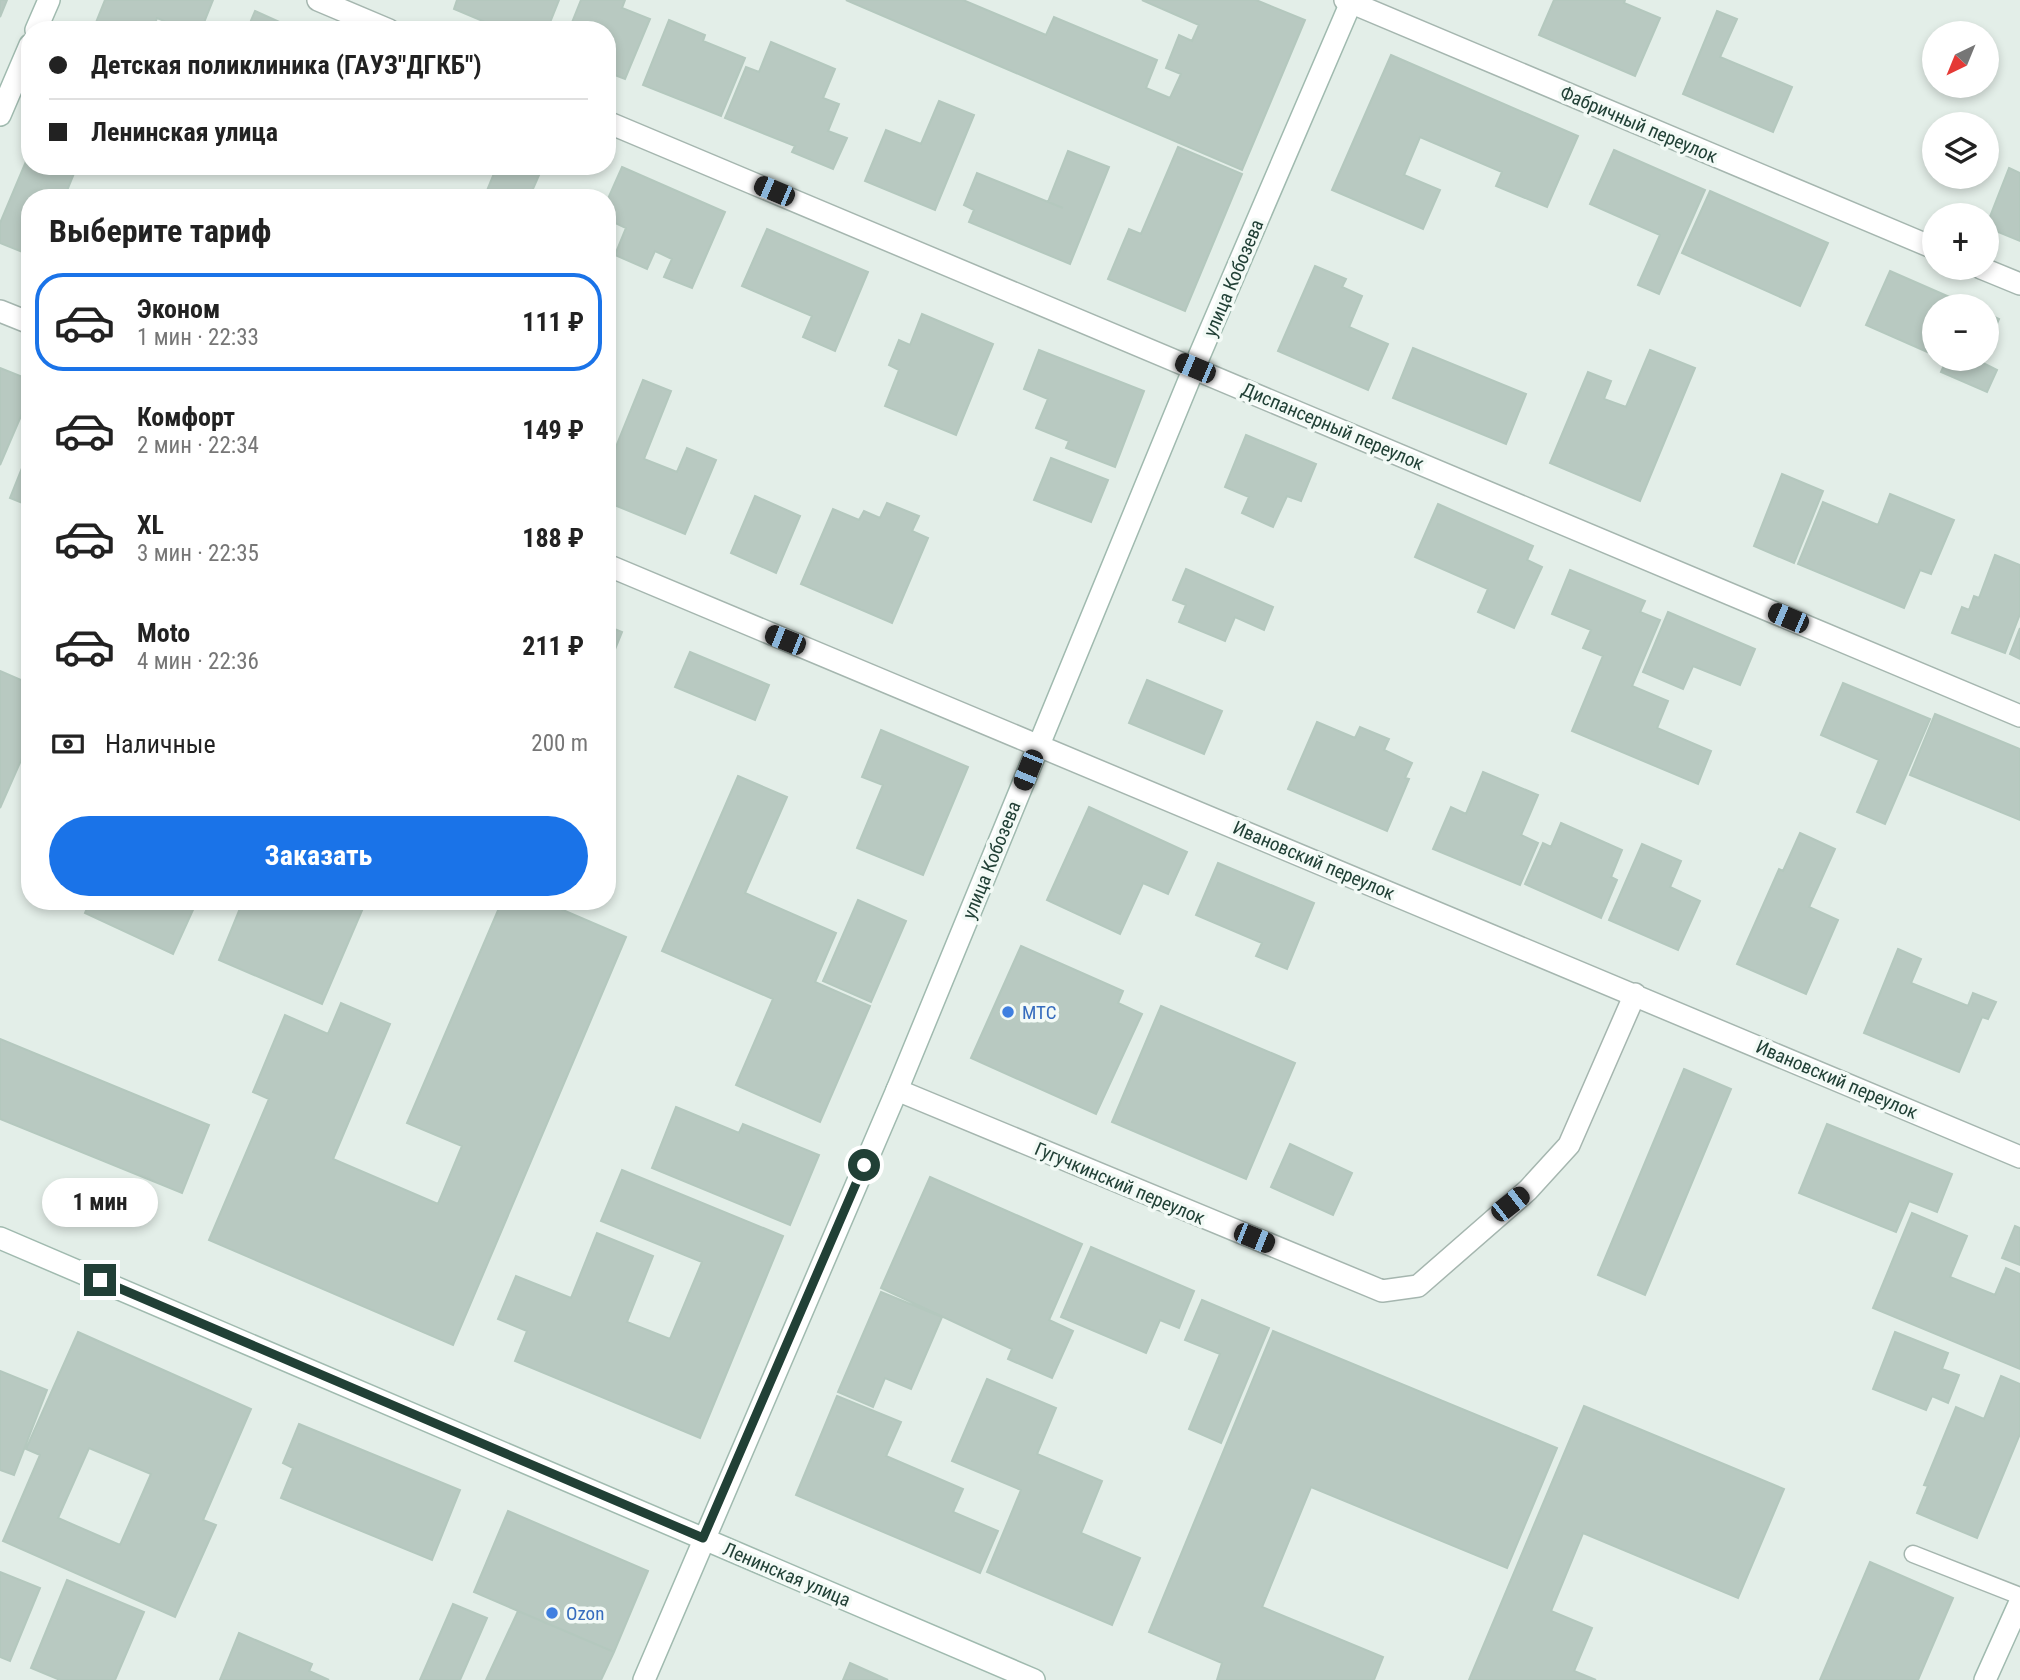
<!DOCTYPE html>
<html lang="ru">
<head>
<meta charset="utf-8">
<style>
	body { margin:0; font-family:"Roboto Condensed",sans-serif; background:#f2f2f2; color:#222; height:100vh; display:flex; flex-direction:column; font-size:26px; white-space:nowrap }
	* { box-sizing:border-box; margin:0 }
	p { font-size:23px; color:#767676 }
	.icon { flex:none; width:38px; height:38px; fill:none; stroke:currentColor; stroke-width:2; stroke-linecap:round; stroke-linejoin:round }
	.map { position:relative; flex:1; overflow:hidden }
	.details { position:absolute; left:21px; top:189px; width:595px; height:721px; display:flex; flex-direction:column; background:#fff; border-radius:28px; box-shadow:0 4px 10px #0003 }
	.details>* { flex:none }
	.banner { position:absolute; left:21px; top:21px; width:595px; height:154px; border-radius:28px; box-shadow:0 4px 10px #0003; display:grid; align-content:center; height:154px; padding:0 28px; background:#fff }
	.needle { width:46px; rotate:223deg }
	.tools { position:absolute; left:1922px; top:21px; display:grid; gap:14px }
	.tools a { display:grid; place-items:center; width:77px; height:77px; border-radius:50%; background:#fff; box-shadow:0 4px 10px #0003; font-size:35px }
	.end { position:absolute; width:32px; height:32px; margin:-16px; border:9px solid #214036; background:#fff; box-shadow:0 0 0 4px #fff }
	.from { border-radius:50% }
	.bubble { position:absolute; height:49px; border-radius:24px; background:#fff; box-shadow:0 4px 10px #0003; font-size:23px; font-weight:700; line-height:49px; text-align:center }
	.car { position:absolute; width:21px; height:42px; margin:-21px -10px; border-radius:9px; box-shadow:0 0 5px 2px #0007; background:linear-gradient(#222 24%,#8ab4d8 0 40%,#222 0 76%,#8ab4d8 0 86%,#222 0) }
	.banner b { display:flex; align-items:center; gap:24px; height:66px; font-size:26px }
	.banner b+b { border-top:2px solid #e0e0e0 }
	.banner i { width:18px; height:18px; background:#222 }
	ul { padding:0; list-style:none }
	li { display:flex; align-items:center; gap:21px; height:98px; margin:0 14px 10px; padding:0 14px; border:4px solid transparent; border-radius:28px }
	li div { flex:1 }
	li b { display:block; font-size:26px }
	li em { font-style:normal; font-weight:700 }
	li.on { border-color:#1a73e8 }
	li>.icon { width:63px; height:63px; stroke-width:1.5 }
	h2 { padding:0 28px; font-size:32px; line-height:84px }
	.pay { display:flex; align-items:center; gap:18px; height:77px; padding:0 28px; font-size:26px }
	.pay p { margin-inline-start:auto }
	.primary-button { display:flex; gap:14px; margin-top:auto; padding:14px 28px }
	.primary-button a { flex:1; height:80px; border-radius:42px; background:#1a73e8; color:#fff; font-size:28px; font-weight:700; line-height:80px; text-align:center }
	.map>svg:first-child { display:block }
	.building { fill:#b8c9c1; stroke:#b4c8be; stroke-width:2; fill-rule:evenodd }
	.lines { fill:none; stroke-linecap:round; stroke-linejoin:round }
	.lane-casing { stroke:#a5b6af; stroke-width:19 }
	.street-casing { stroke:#a5b6af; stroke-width:24 }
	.secondary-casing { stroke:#a0baaf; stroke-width:24 }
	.lane { stroke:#fff; stroke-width:16 }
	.street { stroke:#fff; stroke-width:21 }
	.secondary { stroke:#fff; stroke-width:21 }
	.route { stroke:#214036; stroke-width:9 }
	.shop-dot { fill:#3f7fe0; stroke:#f3faf6; stroke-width:2.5 }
	.labels { text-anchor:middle; stroke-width:7; stroke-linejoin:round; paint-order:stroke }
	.street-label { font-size:19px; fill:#214036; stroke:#f3faf6 }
	.shop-label { font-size:19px; fill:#366cbe; stroke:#f3faf6; text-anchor:start }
</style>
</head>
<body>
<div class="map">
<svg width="2020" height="1680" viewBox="0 0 2020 1680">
	<rect width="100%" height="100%" fill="#e3eee8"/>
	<path class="building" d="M0 0H7L0 17Z
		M105 0H213L201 30H186L157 18 152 30H93Z
		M457 0H559L547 30H504L454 9Z
		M581 0H625L622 8 650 19 625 79 607 72V30H569Z
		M846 0H963L1046 35 1054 17 1157 60 1146 88 1170 98 1181 74 1166 68 1179 35 1192 41 1199 25 1142 0H1256L1305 20 1242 170Z
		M1554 0H1625L1624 3 1660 18 1635 76 1539 35Z
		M255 11 297 30H247Z
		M1717 11 1737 19 1720 57 1792 87 1773 132 1683 94Z
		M669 20 705 35 703 41 745 58 721 116 643 85Z
		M771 42 835 69 823 98 839 104 828 131 847 138 833 169 792 152 795 146 725 118 746 67 759 72Z
		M1391 55 1578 136 1547 207 1496 186 1502 172 1420 137 1404 175 1440 190 1423 229 1332 190Z
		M939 101 974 115 935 210 865 181 886 130 921 144Z
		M1178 147 1242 174 1185 311 1108 279 1129 229 1141 234Z
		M1614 150 1705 190 1659 294 1638 285 1660 235 1590 204Z
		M1068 151 1109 167 1070 264 969 222 974 210 964 205 977 173 1063 208 1048 202Z
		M30 152V166H77L64 198H30V255L0 243V223Z
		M497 166H543L529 198H484Z
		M622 167 725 212 692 288 664 277 672 259 655 251 647 269 615 255 626 228 607 219V201Z
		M2009 168 2020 173V241L1986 227Z
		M1710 191 1828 243 1800 306 1682 253Z
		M767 229 868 272 835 351 803 337 812 316 742 286Z
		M1315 266 1346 279 1342 287 1362 296 1349 327 1388 344 1368 390 1278 351Z
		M1890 271 1970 306H1934V355L1866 325Z
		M1986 313 1999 319 1986 349Z
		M922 314 993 344 956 435 885 406 899 370 889 365 899 340 910 345Z
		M1413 348 1526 394 1506 444 1393 398Z
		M1039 350 1144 391 1115 467 1066 448 1069 441 1036 428 1048 399 1024 389Z
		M1650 350 1695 368 1640 501 1550 463 1588 372 1611 381 1604 399 1626 407Z
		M1942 359H1982L1981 362 1997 370 1987 392 1941 372 1946 361Z
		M0 368 30 380V395L0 465Z
		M643 380 671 391 644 459 677 472 687 448 716 460 685 534 607 502V469Z
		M1246 435 1316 464 1301 501 1287 496 1273 527 1242 513 1249 497 1225 487Z
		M30 448V506L10 498Z
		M1051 458 1108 480 1091 522 1034 500Z
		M1782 474 1823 491 1794 563 1754 546Z
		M1890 494 1954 520 1931 574 1920 570 1904 608 1798 564 1823 502 1878 525Z
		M755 496 800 516 776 573 731 553Z
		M887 503 919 516 912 531 928 538 892 623 801 584 833 509 859 520 864 511 880 518Z
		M1438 504 1533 546 1527 560 1542 567 1514 628 1478 612 1488 589 1415 557Z
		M1995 555 2020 565V614L2005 653 1952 633 1962 607 1969 610 1974 596 1979 598Z
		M1186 569 1273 607 1264 630 1235 617 1225 641 1179 622 1186 605 1173 600Z
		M1570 570 1645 601 1640 612 1660 620 1632 686 1668 701 1657 728 1711 751 1698 784 1572 731 1603 656 1583 648 1591 630 1552 614Z
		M1668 612 1755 649 1740 685 1693 666 1683 689 1643 672Z
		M607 626 622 632 607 669Z
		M2020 628V659L2010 654Z
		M690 652 769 685 755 720 675 687Z
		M0 671 30 684V740L0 808Z
		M1147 680 1222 711 1204 754 1129 723Z
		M1843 683 1930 719 1885 824 1857 812 1879 760 1821 735Z
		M1935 714 2020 749V820L1910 775Z
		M1317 722 1355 738 1360 727 1389 739 1384 750 1412 763 1405 778 1409 779 1387 831 1288 789Z
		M881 730 968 767 923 875 857 848 883 785 862 777Z
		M1483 772 1538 795 1521 835 1538 843 1520 885 1433 849 1451 807 1466 814Z
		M738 776 787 797 745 893 836 933 815 982 870 1006 820 1122 736 1085 773 999 662 951Z
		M1089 807 1187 852 1168 894 1143 883 1120 934 1047 900Z
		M1561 823 1622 850 1611 877 1617 880 1601 918 1525 884 1543 843 1551 847Z
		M1800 833 1835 849 1809 907 1838 920 1806 994 1737 964 1779 869 1783 871Z
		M1642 844 1681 861 1670 887 1700 901 1678 950 1609 920Z
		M1218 863 1314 903 1287 969 1256 956 1262 943 1196 915Z
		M858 900 906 921 871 1002 823 981Z
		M90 901H197L173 954 85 913Z
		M243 901H366L322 1004 219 960Z
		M430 901H444L437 908Z
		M502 901H542L626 937 453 1345 209 1240 269 1099 253 1092 285 1015 328 1034 341 1003 390 1024 333 1159 438 1204 462 1146 407 1123Z
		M1021 946 1123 991 1118 1003 1142 1014 1096 1114 971 1058Z
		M1898 949 1921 959 1911 983 1968 1006 1973 993 1996 1002 1988 1019 1982 1017 1959 1072 1864 1033Z
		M1161 1006 1295 1063 1246 1179 1112 1122Z
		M0 1039 209 1125 182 1193 0 1119Z
		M1684 1069 1731 1089 1645 1295 1598 1275Z
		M676 1107 739 1133 743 1124 819 1155 790 1225 652 1168Z
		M1827 1124 1952 1174 1937 1212 1909 1201 1896 1232 1799 1193Z
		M1290 1144 1352 1173 1333 1215 1271 1187Z
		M622 1170 783 1236 700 1438 515 1361 527 1331 498 1319 516 1276 571 1298 597 1233 653 1256 627 1322 670 1339 702 1262 601 1221Z
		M930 1177 1082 1244 1049 1320 1073 1331 1052 1378 1008 1359 1012 1349 881 1288Z
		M1912 1213 1967 1236 1950 1277 1995 1295 2006 1268 2020 1274V1369L1873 1308Z
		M2015 1226 2020 1228V1265L2002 1258Z
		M1091 1247 1194 1291 1179 1328 1160 1320 1146 1353 1061 1317Z
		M881 1292 942 1317 911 1389 885 1378 873 1407 838 1392Z
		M1202 1300 1269 1328 1221 1443 1189 1429 1220 1354 1185 1340Z
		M1273 1331 1557 1448 1507 1568 1311 1487 1262 1607 1383 1657 1374 1680H1217L1222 1663 1149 1632Z
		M78 1332 251 1409 203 1520 216 1525 175 1617 3 1541 40 1455 26 1449ZM89 1448 151 1474 120 1545 58 1518Z
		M1895 1332 1948 1353 1942 1369 1959 1375 1948 1403 1932 1396 1926 1410 1873 1389Z
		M0 1371 47 1390 14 1475 0 1470Z
		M2001 1376 2020 1384V1434L1977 1538 1917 1513 1928 1486 1924 1485 1956 1407 1984 1419Z
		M987 1379 1056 1408 1037 1454 1102 1481 1081 1533 1140 1558 1112 1625 987 1572 1021 1490 952 1461Z
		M837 1396 901 1422 886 1456 963 1489 953 1512 998 1531 980 1573 796 1495Z
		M1584 1406 1784 1489 1738 1598 1583 1533 1551 1611 1592 1628 1574 1671 1596 1680H1469Z
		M299 1424 460 1490 432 1560 281 1498 293 1468 283 1463Z
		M508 1511 648 1571 614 1652 474 1592Z
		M1870 1562 1953 1598 1918 1680H1820Z
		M0 1572 40 1588 10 1661 0 1657Z
		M67 1580 144 1612 115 1680H60L31 1668Z
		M453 1604 487 1618 460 1680H420Z
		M518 1611 614 1652 601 1680H486Z
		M239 1633 312 1664 309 1671 329 1680H220Z
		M850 1663 888 1680H843Z"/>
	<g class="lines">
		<defs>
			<path id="lane" d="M1913 1554 2020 1596"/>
			<path id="street" d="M318 0 389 30
				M1345 0 1934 248
				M607 122 2020 716
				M1981 268 2020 284
				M0 311 30 323
				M607 565 2020 1157
				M897 1090 1382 1291 1418 1286 1528 1190 1569 1145 1635 994"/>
			<path id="secondary" d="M36 30 49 0
				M0 115 30 45
				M0 1238 1034 1680
				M644 1680 897 1090 1194 368 1352 0
				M1985 1680 2020 1602"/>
		</defs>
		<use href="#lane" class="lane-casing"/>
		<use href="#street" class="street-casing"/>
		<use href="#secondary" class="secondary-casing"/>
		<use href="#lane" class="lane"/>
		<use href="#street" class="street"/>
		<use href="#secondary" class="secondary"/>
	</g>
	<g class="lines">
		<path class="route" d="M100 1280 703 1538 864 1165"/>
	</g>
	<g class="shop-dot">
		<circle cx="1008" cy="1012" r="7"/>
		<circle cx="552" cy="1613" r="7"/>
	</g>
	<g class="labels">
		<g class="street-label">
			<text transform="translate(1639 124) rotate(23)" y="7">Фабричный переулок</text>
			<text transform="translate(1233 278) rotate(-67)" y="7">улица Кобозева</text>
			<text transform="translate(1333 426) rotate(23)" y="7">Диспансерный переулок</text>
			<text transform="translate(991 860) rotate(-68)" y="7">улица Кобозева</text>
			<text transform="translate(1314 860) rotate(23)" y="7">Ивановский переулок</text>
			<text transform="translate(1837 1079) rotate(23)" y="7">Ивановский переулок</text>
			<text transform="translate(1120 1183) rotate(23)" y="7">Гугучкинский переулок</text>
			<text transform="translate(787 1574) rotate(23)" y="7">Ленинская улица</text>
		</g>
		<g class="shop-label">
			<text x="1022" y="1019">МТС</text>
			<text x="566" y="1620">Ozon</text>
		</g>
	</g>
</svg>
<div class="tools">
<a><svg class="needle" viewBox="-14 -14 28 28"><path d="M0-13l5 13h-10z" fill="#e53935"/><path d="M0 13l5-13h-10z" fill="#767676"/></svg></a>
<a><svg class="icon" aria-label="layers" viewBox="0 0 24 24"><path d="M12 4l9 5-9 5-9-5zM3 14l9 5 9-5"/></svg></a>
<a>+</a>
<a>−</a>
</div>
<i class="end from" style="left:864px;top:1165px"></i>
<i class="end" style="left:100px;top:1280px"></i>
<div class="bubble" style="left:42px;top:1178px;width:116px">1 мин</div>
<i class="car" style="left:774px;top:191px;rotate:293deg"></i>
<i class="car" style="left:1195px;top:368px;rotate:293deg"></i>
<i class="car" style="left:1788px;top:618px;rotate:293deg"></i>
<i class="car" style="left:785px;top:640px;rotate:292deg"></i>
<i class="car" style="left:1028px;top:770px;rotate:202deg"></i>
<i class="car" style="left:1510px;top:1204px;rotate:52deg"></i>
<i class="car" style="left:1254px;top:1238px;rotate:112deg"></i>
<div class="banner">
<b><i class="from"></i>Детская поликлиника (ГАУЗ&quot;ДГКБ&quot;)</b>
<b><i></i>Ленинская улица</b>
</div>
<section class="details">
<h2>Выберите тариф</h2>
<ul>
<li class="on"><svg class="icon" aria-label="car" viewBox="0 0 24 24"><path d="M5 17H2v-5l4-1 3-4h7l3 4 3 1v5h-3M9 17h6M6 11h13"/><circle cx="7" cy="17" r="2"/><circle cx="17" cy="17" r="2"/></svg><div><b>Эконом</b><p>1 мин · 22:33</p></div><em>111 ₽</em></li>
<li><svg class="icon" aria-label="car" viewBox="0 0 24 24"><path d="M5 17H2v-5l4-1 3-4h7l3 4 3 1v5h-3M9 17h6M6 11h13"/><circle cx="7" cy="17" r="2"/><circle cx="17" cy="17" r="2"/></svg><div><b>Комфорт</b><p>2 мин · 22:34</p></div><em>149 ₽</em></li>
<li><svg class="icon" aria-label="car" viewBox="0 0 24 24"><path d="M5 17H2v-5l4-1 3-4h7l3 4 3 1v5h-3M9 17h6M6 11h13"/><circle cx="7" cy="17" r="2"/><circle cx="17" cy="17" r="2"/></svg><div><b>XL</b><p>3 мин · 22:35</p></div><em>188 ₽</em></li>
<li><svg class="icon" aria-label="car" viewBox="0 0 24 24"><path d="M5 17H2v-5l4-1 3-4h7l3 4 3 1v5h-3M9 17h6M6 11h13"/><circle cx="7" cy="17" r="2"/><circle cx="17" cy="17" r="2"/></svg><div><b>Moto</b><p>4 мин · 22:36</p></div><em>211 ₽</em></li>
</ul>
<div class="pay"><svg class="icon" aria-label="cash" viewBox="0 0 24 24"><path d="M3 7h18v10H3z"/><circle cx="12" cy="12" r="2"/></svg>Наличные<p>200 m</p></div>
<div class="primary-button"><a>Заказать</a></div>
</section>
</div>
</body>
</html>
